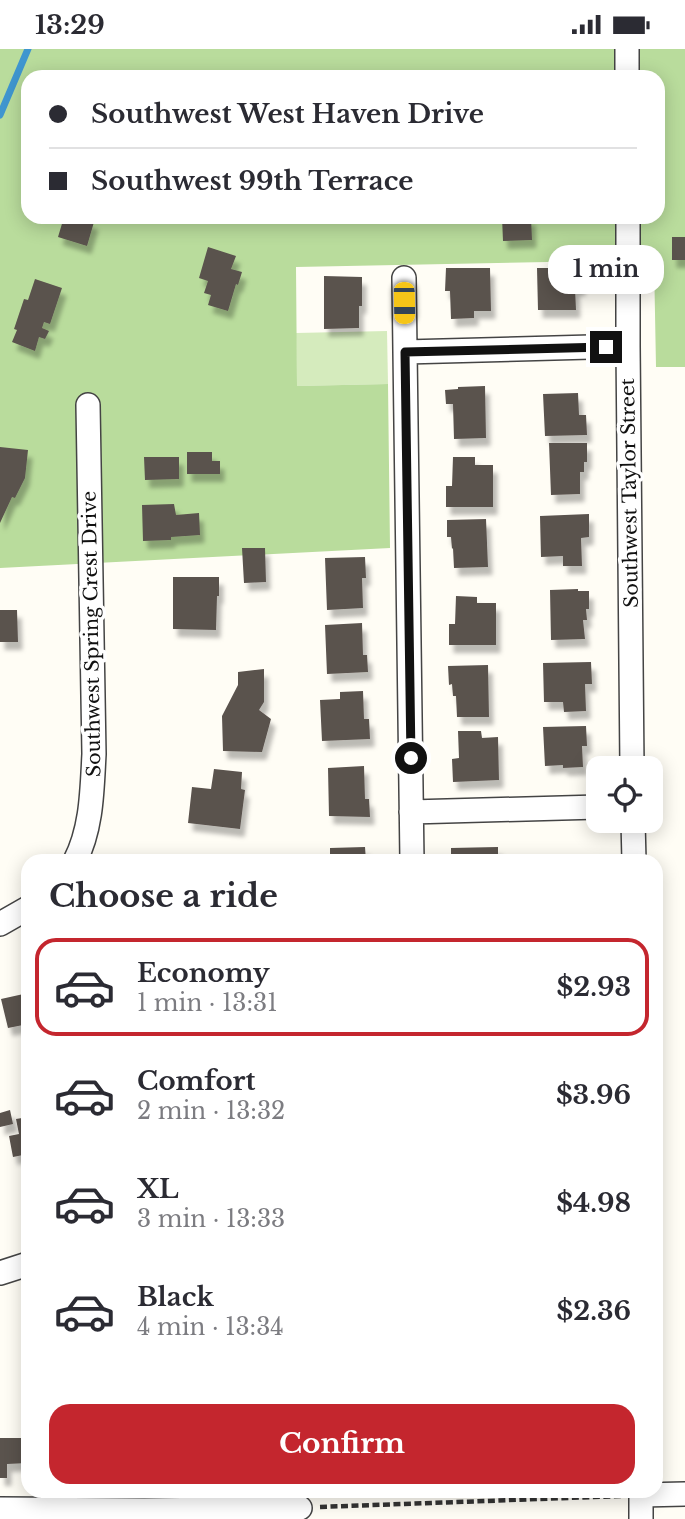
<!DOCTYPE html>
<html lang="en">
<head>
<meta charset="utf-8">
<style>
	body { margin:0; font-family:"Libre Baskerville",serif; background:#f7f7f7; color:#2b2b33; height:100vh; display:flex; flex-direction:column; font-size:26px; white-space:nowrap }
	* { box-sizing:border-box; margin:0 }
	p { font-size:23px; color:#7c7c81 }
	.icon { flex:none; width:38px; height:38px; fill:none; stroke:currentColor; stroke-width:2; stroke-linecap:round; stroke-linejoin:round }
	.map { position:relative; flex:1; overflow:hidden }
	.side { position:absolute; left:21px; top:805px; width:642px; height:644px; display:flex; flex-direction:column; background:#fff; border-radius:21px; box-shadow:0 4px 18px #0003 }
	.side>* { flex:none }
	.banner { position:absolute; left:21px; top:21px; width:644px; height:154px; border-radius:21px; box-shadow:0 4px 18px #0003; display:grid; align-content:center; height:154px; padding:0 28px; background:#fff }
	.controls { position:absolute; left:586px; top:707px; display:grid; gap:14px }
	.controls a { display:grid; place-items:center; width:77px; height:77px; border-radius:14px; background:#fff; box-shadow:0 4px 18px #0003; font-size:35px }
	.end { position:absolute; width:32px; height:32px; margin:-16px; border:9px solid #111; background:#fff; box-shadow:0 0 0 4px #fff }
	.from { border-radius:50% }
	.bubble { position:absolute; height:49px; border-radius:21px; background:#fff; box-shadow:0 4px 18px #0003; font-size:23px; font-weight:700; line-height:49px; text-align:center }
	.car { position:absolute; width:21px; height:42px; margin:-21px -10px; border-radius:9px; box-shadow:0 0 5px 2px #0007; background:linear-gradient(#f5c518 24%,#345 0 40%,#f5c518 0 76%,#345 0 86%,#f5c518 0) }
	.banner b { display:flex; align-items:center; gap:24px; height:66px; font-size:26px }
	.banner b+b { border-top:2px solid #e1e1e2 }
	.banner i { width:18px; height:18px; background:#2b2b33 }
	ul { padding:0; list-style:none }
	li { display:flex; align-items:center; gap:21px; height:98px; margin:0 14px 10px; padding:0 14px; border:4px solid transparent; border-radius:21px }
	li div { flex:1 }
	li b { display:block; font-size:26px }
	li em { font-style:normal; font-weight:700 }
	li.on { border-color:#c4262e }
	li>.icon { width:63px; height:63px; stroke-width:1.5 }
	h2 { padding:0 28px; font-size:32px; line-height:84px }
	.action { display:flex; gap:14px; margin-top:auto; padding:14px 28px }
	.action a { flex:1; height:80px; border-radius:21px; background:#c4262e; color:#fff; font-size:28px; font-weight:700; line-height:80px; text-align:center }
	.status { display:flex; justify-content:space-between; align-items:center; height:49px; padding:0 35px; background:#fff; direction:ltr }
	.status svg { height:19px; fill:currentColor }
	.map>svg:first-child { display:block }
	.green { fill:#d5ebbd }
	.forest { fill:#b9dc9c; fill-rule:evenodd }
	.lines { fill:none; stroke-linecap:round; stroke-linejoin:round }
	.stream { stroke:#3f96cf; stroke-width:7 }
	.building { fill:#5a524d; filter:url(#shadow) }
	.street-casing { stroke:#444; stroke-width:26 }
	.path { stroke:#333; stroke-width:4.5; stroke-dasharray:7 3.5; stroke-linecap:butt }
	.street { stroke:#fff; stroke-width:23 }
	.route { stroke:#111; stroke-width:9 }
	.labels { text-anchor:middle; stroke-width:7; stroke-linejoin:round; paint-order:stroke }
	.street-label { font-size:19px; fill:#111; stroke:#fff }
</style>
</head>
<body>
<div class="status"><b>13:29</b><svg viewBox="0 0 49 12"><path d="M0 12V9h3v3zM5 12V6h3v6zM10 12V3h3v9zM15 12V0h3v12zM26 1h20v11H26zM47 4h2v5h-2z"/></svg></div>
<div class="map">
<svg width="685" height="1470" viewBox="0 0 685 1470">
	<defs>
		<filter id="shadow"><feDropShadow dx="4.5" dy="8" stdDeviation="2" flood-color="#0004"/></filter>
	</defs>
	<rect width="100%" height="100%" fill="#fffdf5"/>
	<path class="green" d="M387 282 388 335 297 337 296 284Z"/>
	<path class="forest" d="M0 0H685V318H656L654 211 296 218 297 337 388 335 390 499 0 519ZM28 28H658V168H28Z"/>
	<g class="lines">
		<path class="stream" d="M0 66 28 0"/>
	</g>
	<path class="building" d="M64 168H79L94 173 87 197 58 188Z
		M502 168H531L532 191 503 192Z
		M672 188H685V211H672Z
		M208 198 236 207 231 220 242 223 238 236 236 235 228 262 208 256 211 246 204 244 208 232 199 229Z
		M446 219H490L491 262H474V269L451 270 450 242H445Z
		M537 219H580L581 239H575L576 261H538Z
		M324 227 362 228V257H359V279L324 280Z
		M35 230 62 239 50 275 44 273 42 279 49 282 45 290 39 288 35 302 12 293 17 281 14 280 24 250 28 251Z
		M485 337 486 389 454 390 453 355H446L445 341 458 340V338Z
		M578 344 579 366H586L587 386 545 387 543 345Z
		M549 394H587V413H584V423H580V445L551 446Z
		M0 398 28 401 25 429 15 449 12 448 0 474Z
		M187 403H212V412H220V425H187Z
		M144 408H179V430L145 431Z
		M453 408H475V416H493V458H446V437H452Z
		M174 455 176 466 199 464 200 486 171 488V491L143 492 142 456Z
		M589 465V488L581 489 582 517H563V507L541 508 540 467Z
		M486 470 488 518 454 519 453 499 452 500 451 488H447V471Z
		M242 499H265L266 533 244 534Z
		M365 508 366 529H362L363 559 327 561 325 509Z
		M173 528H219V547H217L216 581 173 580Z
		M578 540V542H589V560H586L587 571H583L585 590 551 591 550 541Z
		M456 547 477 548V554H496V596H449V575H455Z
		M0 561H17L18 593H0Z
		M362 574 363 606H367L368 623 327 625 325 576Z
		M591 613 592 635H585L586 662 564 663 563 653H544L543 614Z
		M488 616 489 668H457L456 647H453L452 635 449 636 448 617Z
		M264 620V653L259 661 271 670 262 703 223 702 222 667 238 636V623Z
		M363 642 364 670H369L370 690 322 692 320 651 340 650V643Z
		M586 677 587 697H582L583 718 563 719V716L545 717 543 678Z
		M458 682H481L482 689 498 688 499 731 453 733 452 710 459 709Z
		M364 717 365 750H369L370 768 329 767 328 719Z
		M214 720 242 723 241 740 245 741 240 780 188 774 192 738 211 740Z
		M365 798 366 812H330V799Z
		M498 798V812H451V799Z
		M580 806V812H544L543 808Z
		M28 944V982L25 983 23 976 8 979 1 950Z
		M10 1061 13 1075 0 1078V1064Z
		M28 1068V1105L13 1108 9 1087 19 1085 16 1070Z
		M0 1389H28V1414L7 1415V1429H0Z"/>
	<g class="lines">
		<defs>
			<path id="street" d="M627 0V28
				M628 168V297L632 719
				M404 229 412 812
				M405 303 628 297
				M411 763 598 758
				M633 772 634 812
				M75 812C92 779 92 741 94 705L88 356
				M0 875 28 859
				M0 1224 28 1215
				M641 1442V1470
				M641 1446 685 1445
				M0 1460 144 1461 300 1459"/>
		</defs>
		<use href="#street" class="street-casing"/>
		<path class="path" d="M320 1458 622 1447"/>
		<use href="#street" class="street"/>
	</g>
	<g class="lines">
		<path class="route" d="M411 709 405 303 606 298"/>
	</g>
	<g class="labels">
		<g class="street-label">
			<text transform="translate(629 444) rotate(-91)" y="7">Southwest Taylor Street</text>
			<text transform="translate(91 585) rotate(-91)" y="7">Southwest Spring Crest Drive</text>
		</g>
	</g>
</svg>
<div class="controls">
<a><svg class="icon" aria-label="locate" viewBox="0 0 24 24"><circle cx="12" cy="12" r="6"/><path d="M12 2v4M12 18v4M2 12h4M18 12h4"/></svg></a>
</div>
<i class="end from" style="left:411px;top:709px"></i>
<i class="end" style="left:606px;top:298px"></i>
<div class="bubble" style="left:548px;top:196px;width:116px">1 min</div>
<i class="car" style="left:404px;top:254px;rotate:179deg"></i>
<div class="banner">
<b><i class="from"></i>Southwest West Haven Drive</b>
<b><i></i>Southwest 99th Terrace</b>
</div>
<section class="side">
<h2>Choose a ride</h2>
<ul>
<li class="on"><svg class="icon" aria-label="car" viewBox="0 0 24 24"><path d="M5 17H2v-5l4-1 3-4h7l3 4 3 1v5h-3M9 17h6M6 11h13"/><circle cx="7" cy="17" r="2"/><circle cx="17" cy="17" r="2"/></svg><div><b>Economy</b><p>1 min · 13:31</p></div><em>$2.93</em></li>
<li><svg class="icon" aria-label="car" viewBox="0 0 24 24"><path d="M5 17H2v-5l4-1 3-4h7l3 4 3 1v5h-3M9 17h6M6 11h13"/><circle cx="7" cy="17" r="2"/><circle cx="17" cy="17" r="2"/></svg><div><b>Comfort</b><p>2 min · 13:32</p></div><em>$3.96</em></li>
<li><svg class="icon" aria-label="car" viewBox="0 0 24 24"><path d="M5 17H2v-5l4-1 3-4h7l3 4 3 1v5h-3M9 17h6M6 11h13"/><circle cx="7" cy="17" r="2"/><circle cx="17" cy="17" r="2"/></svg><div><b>XL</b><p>3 min · 13:33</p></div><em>$4.98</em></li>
<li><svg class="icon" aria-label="car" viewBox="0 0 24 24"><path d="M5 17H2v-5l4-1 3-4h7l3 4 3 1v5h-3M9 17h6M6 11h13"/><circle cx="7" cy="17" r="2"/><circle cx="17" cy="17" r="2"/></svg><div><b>Black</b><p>4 min · 13:34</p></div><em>$2.36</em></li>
</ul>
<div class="action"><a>Confirm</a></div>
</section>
</div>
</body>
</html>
